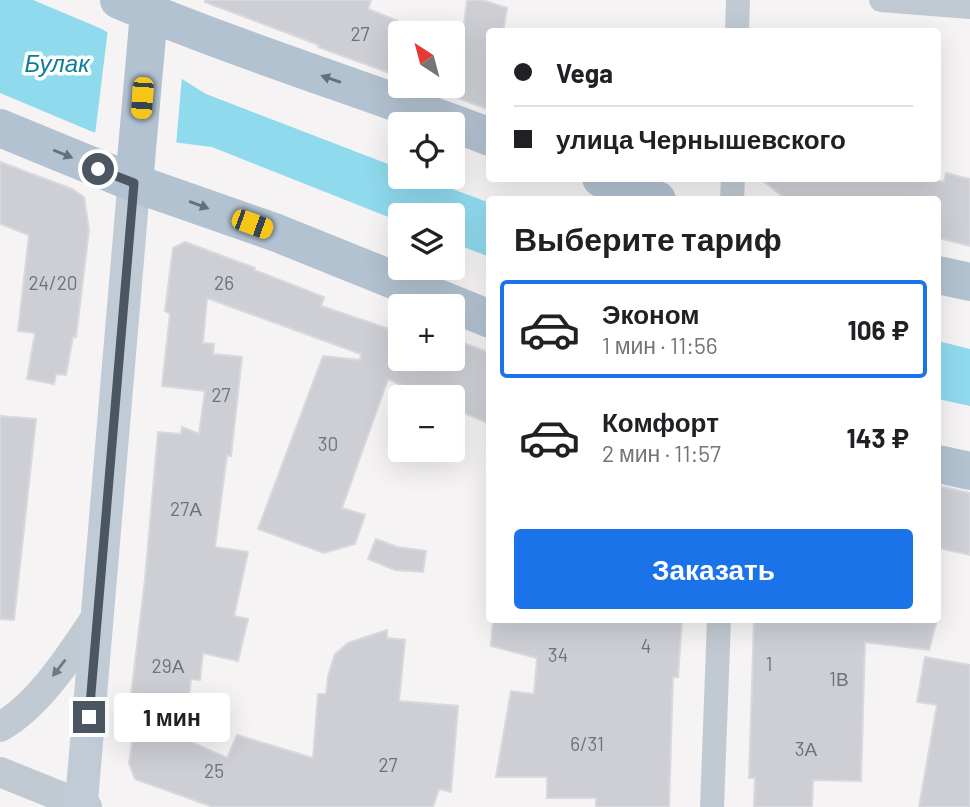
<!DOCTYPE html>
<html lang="ru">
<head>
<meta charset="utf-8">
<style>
	body { margin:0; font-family:Barlow,sans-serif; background:#f2f2f2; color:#202124; height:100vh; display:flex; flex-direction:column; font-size:26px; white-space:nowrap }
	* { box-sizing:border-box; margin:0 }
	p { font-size:23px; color:#757577 }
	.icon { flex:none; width:38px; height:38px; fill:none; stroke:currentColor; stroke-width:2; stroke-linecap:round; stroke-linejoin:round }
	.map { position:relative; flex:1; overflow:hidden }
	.side { position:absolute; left:486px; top:196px; width:455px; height:427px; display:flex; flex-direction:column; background:#fff; border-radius:7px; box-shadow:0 7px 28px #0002 }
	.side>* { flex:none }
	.hud { position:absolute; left:486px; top:28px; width:455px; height:154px; border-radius:7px; box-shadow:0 7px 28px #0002; display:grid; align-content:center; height:154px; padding:0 28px; background:#fff }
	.needle { width:46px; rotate:324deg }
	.tools { position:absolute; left:388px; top:21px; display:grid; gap:14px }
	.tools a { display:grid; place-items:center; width:77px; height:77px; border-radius:7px; background:#fff; box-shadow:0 7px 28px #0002; font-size:35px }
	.end { position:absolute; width:32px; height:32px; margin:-16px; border:9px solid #4a5661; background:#fff; box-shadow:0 0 0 4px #fff }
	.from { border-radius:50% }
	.bubble { position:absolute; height:49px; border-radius:7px; background:#fff; box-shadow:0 7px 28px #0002; font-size:23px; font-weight:700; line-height:49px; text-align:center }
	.car { position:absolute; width:21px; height:42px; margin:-21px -10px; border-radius:9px; box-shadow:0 0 5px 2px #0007; background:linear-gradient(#f5c518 24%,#345 0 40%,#f5c518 0 76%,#345 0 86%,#f5c518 0) }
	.hud b { display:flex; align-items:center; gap:24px; height:66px; font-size:26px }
	.hud b+b { border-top:2px solid #e0e0e0 }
	.hud i { width:18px; height:18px; background:#202124 }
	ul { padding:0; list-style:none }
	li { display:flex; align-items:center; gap:21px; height:98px; margin:0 14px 10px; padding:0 14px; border:4px solid transparent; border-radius:7px }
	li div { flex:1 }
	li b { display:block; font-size:26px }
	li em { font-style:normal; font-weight:700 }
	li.active { border-color:#1a73e8 }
	li>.icon { width:63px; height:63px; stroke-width:1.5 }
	h2 { padding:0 28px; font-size:32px; line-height:84px }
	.action { display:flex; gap:14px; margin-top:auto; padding:14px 28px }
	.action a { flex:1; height:80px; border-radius:7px; background:#1a73e8; color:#fff; font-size:28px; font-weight:700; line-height:80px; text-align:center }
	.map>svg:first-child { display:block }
	.water { fill:#90daee }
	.pier { fill:#f5f3f3 }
	.building { fill:#cdcfd5; stroke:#d7d9de; stroke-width:2 }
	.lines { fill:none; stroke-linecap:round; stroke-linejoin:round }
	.minor { stroke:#c1cad2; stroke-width:24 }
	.tertiary { stroke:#c1cad2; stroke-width:30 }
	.secondary { stroke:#c1cbd6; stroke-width:33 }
	.primary { stroke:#b3c2d1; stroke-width:38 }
	.oneway { fill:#64717d }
	.oneway2 { fill:#6e7983 }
	.route { stroke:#4a5661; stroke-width:9 }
	.labels { text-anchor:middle; stroke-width:7; stroke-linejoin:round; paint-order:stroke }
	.number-label { font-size:19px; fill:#6b747e }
	.water-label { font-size:24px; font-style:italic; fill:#0c7c9b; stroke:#fff }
</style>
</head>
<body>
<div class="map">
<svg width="970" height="807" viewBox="0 0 970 807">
	<rect width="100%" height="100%" fill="#f5f3f3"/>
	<path class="water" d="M0 0H33L102 29 206 94 401 169V177H420L490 203V257L453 243V215H401V222L212 147 93 132 0 93Z
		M938 341 970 349V406L938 399Z"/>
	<path class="pier" d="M108 29 182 76 176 146 95 135Z"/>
	<path class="building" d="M205 0H371L368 9 398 21 392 74 318 47 319 45 205 2Z
		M467 0H482L507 8 503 32H490V110L453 96V24L464 25Z
		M0 162 72 189 84 197 89 230 76 337H73L66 375 56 374 54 384 27 379 35 333 18 331 29 235 0 224Z
		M946 173 970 179V246L938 238V200H787L760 178H927L944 182Z
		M185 242 255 268 254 270 324 297 321 306 401 333V359H453V339L490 353V424L453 408V397H429L388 379 342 508 365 515 355 544 324 553 258 529 323 356 360 360 361 354 207 298 203 343 214 344 213 354 242 357 231 456 227 455 215 547 248 552 234 616 248 619 238 661 203 653 200 680 191 679 186 723 191 742 227 758 237 735 313 758 318 694H326L328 676 335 654 348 643 387 630V638L405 640 399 701 458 706 451 792 439 789 433 807H213L135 779 129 763 139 697 131 696 145 579 158 432 181 434 182 427 199 434 205 391 162 386 170 314 165 311 173 248Z
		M0 416 36 419 14 620 0 619Z
		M938 486 970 493V555L938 548Z
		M376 539 397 547 426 551 423 572 395 570 368 559Z
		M493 620H682L678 677H673L669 807H596V798H547V777H496L511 691 534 694 537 658 491 646Z
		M754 620H937L929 650 865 642 861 781 813 780 812 807H754L755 778H749Z
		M925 657 970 665V807H919L937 705 917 702Z"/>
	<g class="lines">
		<path class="minor" d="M881 0 970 7
			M737 32 738 0
			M732 200 733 178
			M712 807 719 620"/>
		<path class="tertiary" d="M0 727C41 704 73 651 99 613
			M0 772 87 807"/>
		<path class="secondary" d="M81 807 134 183"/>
		<path class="primary" d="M119 0C240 51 367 90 490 137
			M0 128 134 183 277 233 490 319
			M601 178 657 200
			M134 183 149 13
			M938 275 970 282
			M938 464 970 471"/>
	</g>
	<defs><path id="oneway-solid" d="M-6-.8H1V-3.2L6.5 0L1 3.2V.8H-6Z" transform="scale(1.75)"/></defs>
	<g class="oneway">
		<use href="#oneway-solid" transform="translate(331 79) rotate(-161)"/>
		<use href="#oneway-solid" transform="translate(63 154) rotate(22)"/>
		<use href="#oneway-solid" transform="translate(199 205) rotate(20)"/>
	</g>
	<use class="oneway2" href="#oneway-solid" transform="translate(59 668) rotate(128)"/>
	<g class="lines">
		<path class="route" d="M89 717 134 183 98 169"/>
	</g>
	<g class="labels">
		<g class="number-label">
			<text x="360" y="41">27</text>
			<text x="53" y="290">24/20</text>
			<text x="224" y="290">26</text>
			<text x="221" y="402">27</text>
			<text x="328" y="451">30</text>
			<text x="186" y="516">27А</text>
			<text x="646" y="653">4</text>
			<text x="558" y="662">34</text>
			<text x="769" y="671">1</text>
			<text x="168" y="673">29А</text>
			<text x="839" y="686">1В</text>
			<text x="587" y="751">6/31</text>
			<text x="806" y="756">3А</text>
			<text x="388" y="772">27</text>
			<text x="214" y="778">25</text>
		</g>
		<g class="water-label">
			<text x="57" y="72">Булак</text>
		</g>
	</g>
</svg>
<div class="tools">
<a><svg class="needle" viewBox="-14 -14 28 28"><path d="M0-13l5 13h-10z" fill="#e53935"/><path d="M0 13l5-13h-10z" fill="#757577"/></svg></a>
<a><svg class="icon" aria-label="locate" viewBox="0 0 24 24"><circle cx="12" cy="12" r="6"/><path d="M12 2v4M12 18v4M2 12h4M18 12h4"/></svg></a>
<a><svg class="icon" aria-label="layers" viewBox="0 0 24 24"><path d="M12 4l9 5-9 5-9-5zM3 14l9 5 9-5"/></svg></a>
<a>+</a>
<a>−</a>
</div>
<i class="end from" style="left:98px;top:169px"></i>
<i class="end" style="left:89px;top:717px"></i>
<div class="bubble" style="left:114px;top:693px;width:116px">1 мин</div>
<i class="car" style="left:142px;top:98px;rotate:184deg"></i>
<i class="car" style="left:252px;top:224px;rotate:110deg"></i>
<div class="hud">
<b><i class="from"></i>Vega</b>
<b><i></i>улица Чернышевского</b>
</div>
<section class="side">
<h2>Выберите тариф</h2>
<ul>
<li class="active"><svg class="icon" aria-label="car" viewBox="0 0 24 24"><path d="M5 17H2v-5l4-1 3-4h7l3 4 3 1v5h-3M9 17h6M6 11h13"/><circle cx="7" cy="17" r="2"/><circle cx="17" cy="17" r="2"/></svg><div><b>Эконом</b><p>1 мин · 11:56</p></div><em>106 ₽</em></li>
<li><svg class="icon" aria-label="car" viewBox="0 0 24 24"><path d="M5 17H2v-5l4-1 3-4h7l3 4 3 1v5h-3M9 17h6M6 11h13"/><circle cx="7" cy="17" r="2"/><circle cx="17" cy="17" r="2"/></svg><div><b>Комфорт</b><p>2 мин · 11:57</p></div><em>143 ₽</em></li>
</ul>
<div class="action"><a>Заказать</a></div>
</section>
</div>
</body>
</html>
